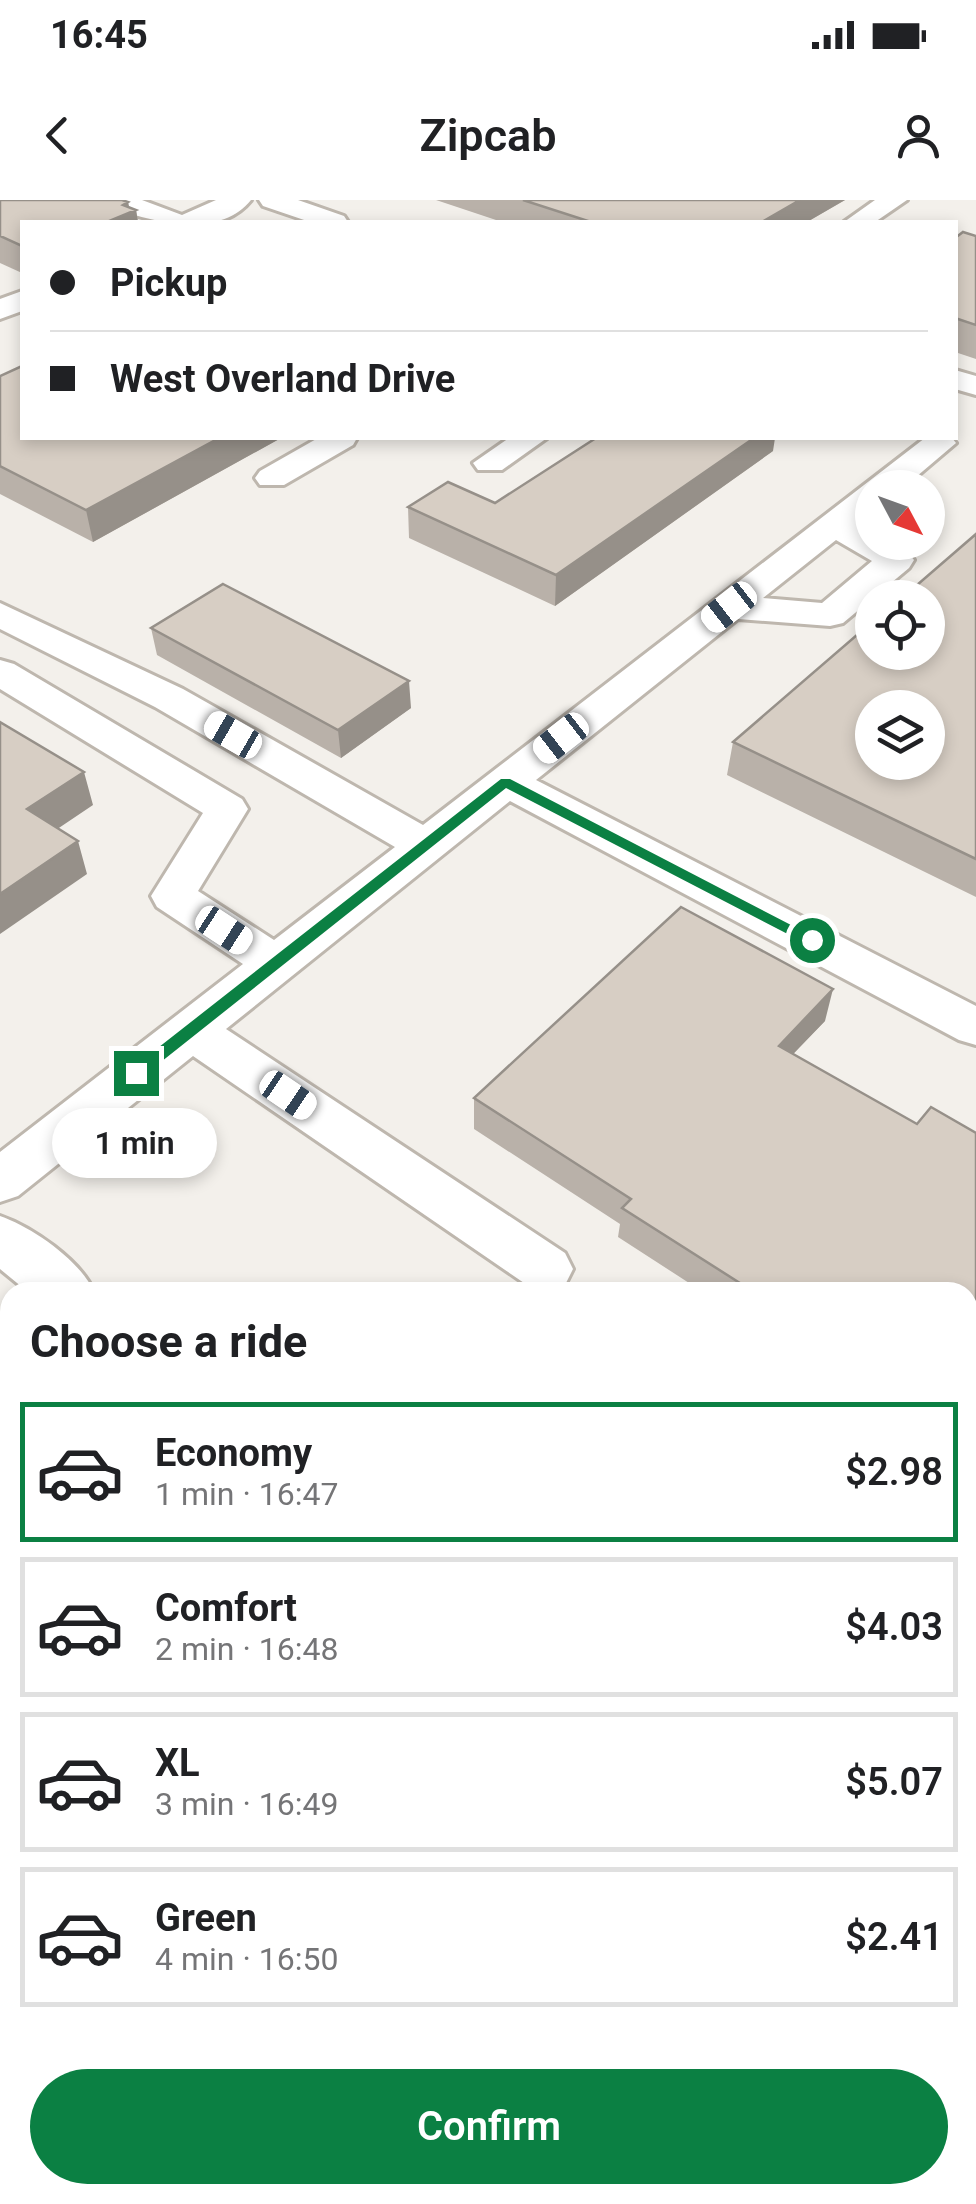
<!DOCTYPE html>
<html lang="en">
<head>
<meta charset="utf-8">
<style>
	body { margin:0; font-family:Roboto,sans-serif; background:#f2f2f2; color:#202124; height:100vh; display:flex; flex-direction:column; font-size:38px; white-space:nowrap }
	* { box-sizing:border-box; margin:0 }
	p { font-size:32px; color:#757577 }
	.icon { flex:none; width:55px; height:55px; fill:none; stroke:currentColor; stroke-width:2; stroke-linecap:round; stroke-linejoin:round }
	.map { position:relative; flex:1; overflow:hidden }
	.sheet { position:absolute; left:0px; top:1082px; width:978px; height:922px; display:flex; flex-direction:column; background:#fff; border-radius:30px 30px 0 0; box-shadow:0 5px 15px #0003 }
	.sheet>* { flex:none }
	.guide { position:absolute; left:20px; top:20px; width:938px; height:220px; border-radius:0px; box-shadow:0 5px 15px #0003; display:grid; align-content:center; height:220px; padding:0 30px; background:#fff }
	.needle { width:65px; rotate:131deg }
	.controls { position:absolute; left:855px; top:270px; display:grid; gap:20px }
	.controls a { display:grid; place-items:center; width:90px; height:90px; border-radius:50%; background:#fff; box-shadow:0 5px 15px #0003; font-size:50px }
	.end { position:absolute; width:45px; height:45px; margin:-22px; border:12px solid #0b8043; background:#fff; box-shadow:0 0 0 5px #fff }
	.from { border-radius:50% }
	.bubble { position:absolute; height:70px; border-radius:35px; background:#fff; box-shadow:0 5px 15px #0003; font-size:32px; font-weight:600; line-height:70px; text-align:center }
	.car { position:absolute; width:30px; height:60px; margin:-30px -15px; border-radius:12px; box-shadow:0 0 8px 2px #0007; background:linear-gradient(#fff 24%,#345 0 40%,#fff 0 76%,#345 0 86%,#fff 0) }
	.guide b { display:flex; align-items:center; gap:35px; height:95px; font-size:38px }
	.guide b+b { border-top:2px solid #e0e0e0 }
	.guide i { width:25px; height:25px; background:#202124 }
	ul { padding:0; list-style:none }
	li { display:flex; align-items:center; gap:30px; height:140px; margin:0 20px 15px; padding:0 10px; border:5px solid #e0e0e0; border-radius:0px }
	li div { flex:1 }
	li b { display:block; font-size:38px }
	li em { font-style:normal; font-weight:600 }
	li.selected { border-color:#0b8043 }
	li>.icon { width:90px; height:90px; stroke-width:1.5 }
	h2 { padding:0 30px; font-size:45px; line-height:120px }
	.cta { display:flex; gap:20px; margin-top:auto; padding:20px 30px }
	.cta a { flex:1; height:115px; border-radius:60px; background:#0b8043; color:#fff; font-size:40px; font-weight:600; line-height:115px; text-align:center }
	.status { display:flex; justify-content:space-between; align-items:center; height:70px; padding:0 50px; background:#fff; direction:ltr }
	.status svg { height:28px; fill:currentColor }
	header { display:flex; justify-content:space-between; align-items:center; height:130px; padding:0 30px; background:#fff; font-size:45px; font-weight:600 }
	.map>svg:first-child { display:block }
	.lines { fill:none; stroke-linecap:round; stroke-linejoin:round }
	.minor-casing { stroke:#beb7ae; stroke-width:6 }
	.minor { fill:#fff; fill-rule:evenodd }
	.wall { fill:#b9b1a9 }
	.shaded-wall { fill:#969089 }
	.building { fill:#d7cec4; stroke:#969089; stroke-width:2.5; fill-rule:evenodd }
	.route { fill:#0b8043 }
</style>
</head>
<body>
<div class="status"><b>16:45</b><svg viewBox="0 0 49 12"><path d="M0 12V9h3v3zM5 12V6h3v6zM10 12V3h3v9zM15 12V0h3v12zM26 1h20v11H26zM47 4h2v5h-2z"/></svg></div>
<header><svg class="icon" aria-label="back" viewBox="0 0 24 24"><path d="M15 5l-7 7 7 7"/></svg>Zipcab<svg class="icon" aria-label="person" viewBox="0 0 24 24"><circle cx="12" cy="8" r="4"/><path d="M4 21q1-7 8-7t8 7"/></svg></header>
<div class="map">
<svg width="976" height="2004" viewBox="0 0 976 2004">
	<rect width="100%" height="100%" fill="#f3f0eb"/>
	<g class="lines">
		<defs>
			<path id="minor" d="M104 0H142L182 15 216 0H251C218 41 148 21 108 6Z
				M259 0H298L344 16 348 22H310L263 6Z
				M875 0H907L875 22H844Z
				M22 91V111L0 119V99Z
				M955 170 976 176V195L955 189Z
				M318 238H357L353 245 284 285H260L255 278 260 271Z
				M509 238H547L502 270H478L473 263Z
				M925 238H952L956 243 903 288H872V311L858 323 872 331V342C890 342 903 345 914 360L909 368 843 423 830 426 738 419 536 580 976 806V845L959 840 510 601 226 829 565 1053 573 1069 565 1085 546 1092 527 1085 193 856 18 996 0 1002V952L243 764 157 707 151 696 203 613 0 489V460L14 464 242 599 248 609 198 691 274 740 395 647 155 507 0 429V403L183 489 423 625ZM836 340 872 361 822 403 763 398Z
				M0 1016C32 1027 81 1061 94 1092H28L0 1069Z
				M48 1995H131L135 2004H52Z
				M271 1995H352L348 2004H267Z"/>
		</defs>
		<use href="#minor" class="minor-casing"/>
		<use href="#minor" class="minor"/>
	</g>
	<path class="wall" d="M0 0 128 2 129 7 136 10 138 22H22V73L0 63Z
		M436 0H845L807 22H502Z
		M976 36V159L955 152V38Z
		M0 176 281 238 93 342 0 294Z
		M773 251 555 406 409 338 408 307 495 303Z
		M976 334V697L727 575 733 542Z
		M151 428 411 508 341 558 157 455Z
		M825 821 793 854 917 924 976 933V1631L968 1624V1092H703L618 1037 620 1024 474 929V898Z"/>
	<path class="shaded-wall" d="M800 0H845L807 22H762Z
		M128 2 130 13 136 10 138 22H107L123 5Z
		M219 238H281L93 342 86 310Z
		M754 238H775L773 251 555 406 556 375Z
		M409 481 411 508 341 558 338 530Z
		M84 572 93 605 38 642 27 609Z
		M78 641 87 674 0 734V694Z
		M833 789 825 821 771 877 779 846Z
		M10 1779V1810L0 1821V1790Z"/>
	<path class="building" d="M0 0H122L128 2 123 5 136 10 107 22H22V46L0 36Z
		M523 0H800L762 22H591Z
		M963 32 976 36V125L955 118V38Z
		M22 166V238H219L86 310 0 266V176Z
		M596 238H754L556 375 408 307 448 282 495 303Z
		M976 334V659L733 542 872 422V452H928V398H902ZM872 508H928V562H872Z
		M223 384 409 481 338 530 151 428Z
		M0 522 84 572 27 609 78 641 0 694Z
		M681 707 833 789 779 846 917 924 931 907 976 933V1601L968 1594V1092H754L622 1008 631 999 474 898Z
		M10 1190V1779L0 1790V1199Z"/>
	<path class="route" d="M501 579H510L820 740 807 744 506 588 142 877H131V869Z"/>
</svg>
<div class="controls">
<a><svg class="needle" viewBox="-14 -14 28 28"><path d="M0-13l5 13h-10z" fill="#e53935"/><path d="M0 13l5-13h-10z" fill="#757577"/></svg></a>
<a><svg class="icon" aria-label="locate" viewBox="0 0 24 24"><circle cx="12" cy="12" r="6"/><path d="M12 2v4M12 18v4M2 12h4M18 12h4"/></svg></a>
<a><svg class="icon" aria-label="layers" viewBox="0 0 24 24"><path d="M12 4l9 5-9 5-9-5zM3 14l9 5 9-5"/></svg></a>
</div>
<i class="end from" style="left:812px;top:740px"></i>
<i class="end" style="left:136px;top:873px"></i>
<div class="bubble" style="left:52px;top:908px;width:165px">1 min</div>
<i class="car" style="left:729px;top:407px;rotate:232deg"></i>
<i class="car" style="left:233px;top:535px;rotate:300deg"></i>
<i class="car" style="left:561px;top:538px;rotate:232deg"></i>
<i class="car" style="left:224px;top:730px;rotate:123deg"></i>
<i class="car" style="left:288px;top:895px;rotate:124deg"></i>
<div class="guide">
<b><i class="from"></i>Pickup</b>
<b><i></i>West Overland Drive</b>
</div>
<section class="sheet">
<h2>Choose a ride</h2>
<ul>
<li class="selected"><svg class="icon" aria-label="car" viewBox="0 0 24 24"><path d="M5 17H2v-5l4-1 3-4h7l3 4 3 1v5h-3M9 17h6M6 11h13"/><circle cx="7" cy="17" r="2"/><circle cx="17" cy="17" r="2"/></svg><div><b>Economy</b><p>1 min · 16:47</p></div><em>$2.98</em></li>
<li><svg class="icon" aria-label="car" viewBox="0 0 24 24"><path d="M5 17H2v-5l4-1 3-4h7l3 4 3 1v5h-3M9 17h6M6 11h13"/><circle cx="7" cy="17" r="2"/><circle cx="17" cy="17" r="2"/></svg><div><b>Comfort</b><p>2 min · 16:48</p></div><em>$4.03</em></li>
<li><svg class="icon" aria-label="car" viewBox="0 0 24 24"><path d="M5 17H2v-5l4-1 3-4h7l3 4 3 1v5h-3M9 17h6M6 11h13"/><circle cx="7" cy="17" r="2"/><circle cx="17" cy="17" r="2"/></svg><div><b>XL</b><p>3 min · 16:49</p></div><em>$5.07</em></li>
<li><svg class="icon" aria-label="car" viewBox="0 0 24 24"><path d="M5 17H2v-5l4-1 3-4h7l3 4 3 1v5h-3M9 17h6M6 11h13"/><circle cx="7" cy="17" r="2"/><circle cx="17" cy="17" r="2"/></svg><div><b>Green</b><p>4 min · 16:50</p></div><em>$2.41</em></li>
</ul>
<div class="cta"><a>Confirm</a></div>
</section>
</div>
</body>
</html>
